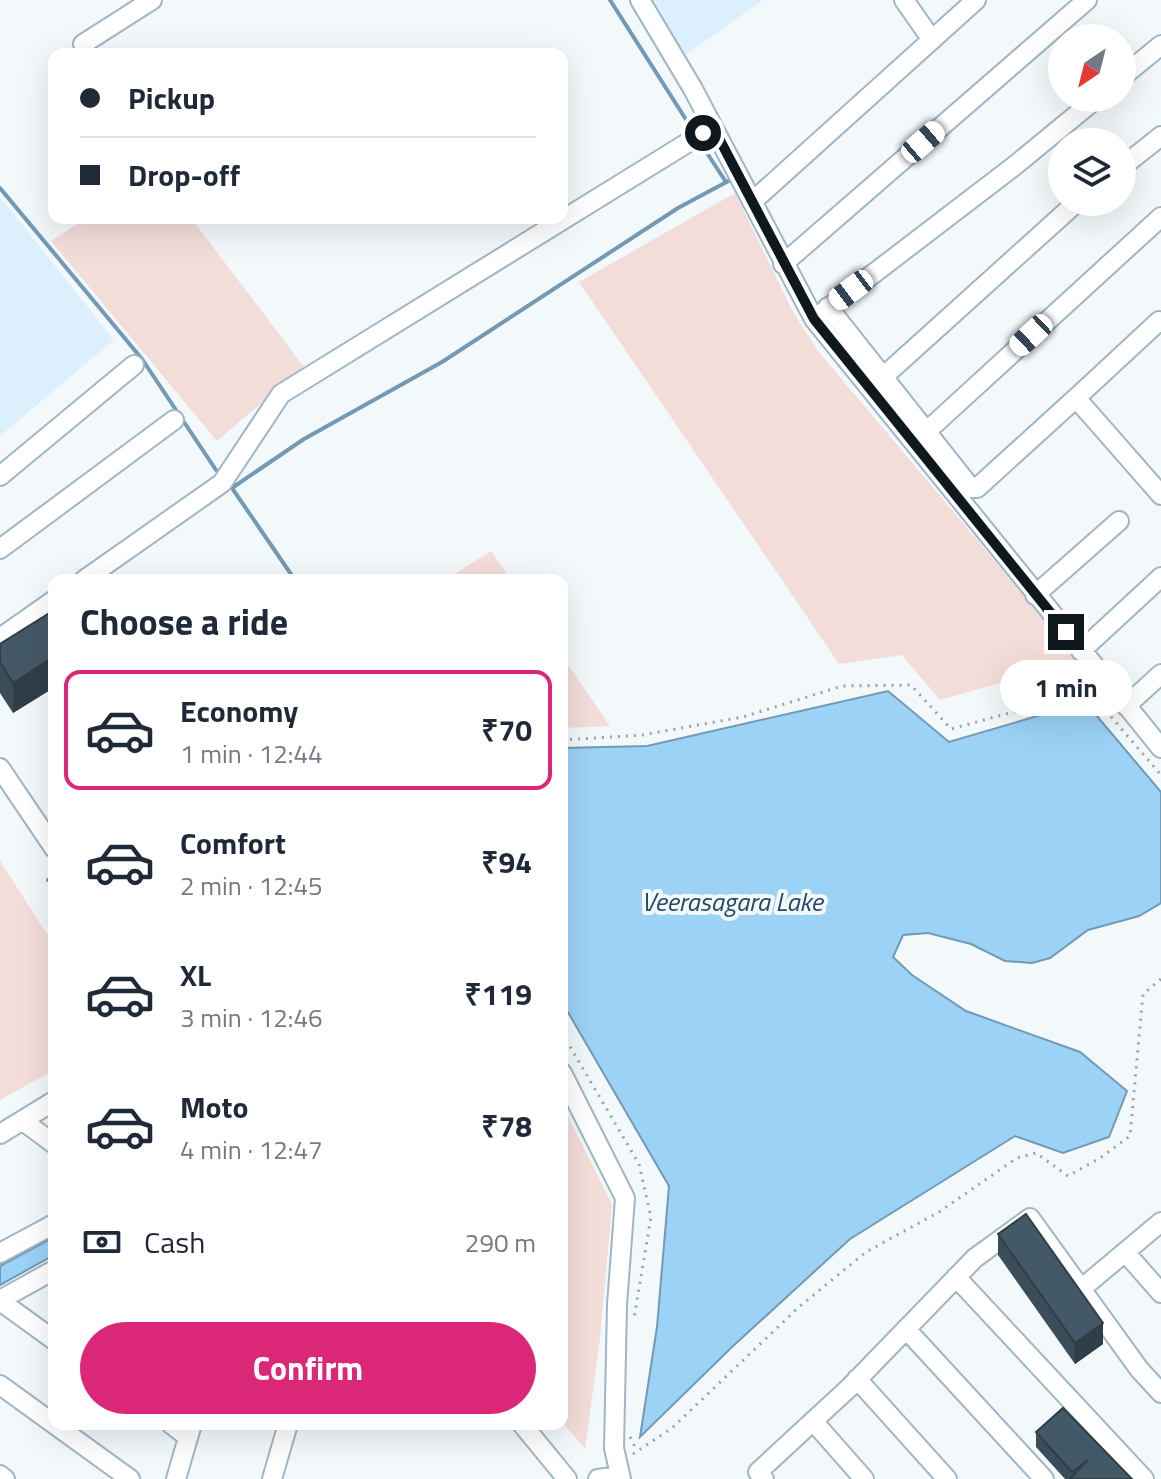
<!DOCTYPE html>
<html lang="en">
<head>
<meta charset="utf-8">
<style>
	body { margin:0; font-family:"Titillium Web",sans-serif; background:#f6f6f7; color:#1f2937; height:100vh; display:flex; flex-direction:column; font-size:30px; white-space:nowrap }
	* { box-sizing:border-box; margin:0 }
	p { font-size:26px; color:#747a83 }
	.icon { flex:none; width:44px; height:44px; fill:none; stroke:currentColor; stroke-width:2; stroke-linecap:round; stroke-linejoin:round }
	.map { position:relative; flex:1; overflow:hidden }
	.details { position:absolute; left:48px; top:574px; width:520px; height:856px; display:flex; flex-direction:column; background:#fff; border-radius:16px; box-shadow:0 8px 32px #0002 }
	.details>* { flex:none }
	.hud { position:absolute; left:48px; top:48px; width:520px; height:176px; border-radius:16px; box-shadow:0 8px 32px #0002; display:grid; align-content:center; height:176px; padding:0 32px; background:#fff }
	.needle { width:52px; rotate:215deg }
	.tools { position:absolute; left:1048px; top:24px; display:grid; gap:16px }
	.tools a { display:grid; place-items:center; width:88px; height:88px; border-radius:50%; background:#fff; box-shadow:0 8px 32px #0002; font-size:40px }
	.end { position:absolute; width:36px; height:36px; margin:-18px; border:10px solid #0f181d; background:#fff; box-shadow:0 0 0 4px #fff }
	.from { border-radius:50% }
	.bubble { position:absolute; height:56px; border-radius:28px; background:#fff; box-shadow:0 8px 32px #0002; font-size:26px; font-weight:700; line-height:56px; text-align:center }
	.car { position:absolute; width:24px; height:48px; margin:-24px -12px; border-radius:10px; box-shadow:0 0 6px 2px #0007; background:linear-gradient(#fff 24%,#345 0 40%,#fff 0 76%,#345 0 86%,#fff 0) }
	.hud b { display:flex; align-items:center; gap:28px; height:76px; font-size:30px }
	.hud b+b { border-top:2px solid #e0e1e3 }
	.hud i { width:20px; height:20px; background:#1f2937 }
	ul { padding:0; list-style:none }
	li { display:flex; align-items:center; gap:24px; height:120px; margin:0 16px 12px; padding:0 16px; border:4px solid transparent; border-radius:16px }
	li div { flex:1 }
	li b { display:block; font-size:30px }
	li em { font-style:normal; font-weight:700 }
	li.current { border-color:#db2777 }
	li>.icon { width:72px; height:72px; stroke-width:1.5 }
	h2 { padding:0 32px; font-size:36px; line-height:96px }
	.pay { display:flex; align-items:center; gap:20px; height:88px; padding:0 32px; font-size:30px }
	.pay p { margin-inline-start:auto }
	.cta { display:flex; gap:16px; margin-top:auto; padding:16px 32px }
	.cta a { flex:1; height:92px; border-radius:48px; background:#db2777; color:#fff; font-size:32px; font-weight:700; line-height:92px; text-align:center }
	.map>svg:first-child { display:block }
	.built { fill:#dceffc }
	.green { fill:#f2ddd9 }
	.water { fill:#9cd2f6; stroke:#729ab5; stroke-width:2 }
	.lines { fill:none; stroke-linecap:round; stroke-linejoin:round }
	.stream { stroke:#729ab5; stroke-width:4 }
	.minor-casing { stroke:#9fb6c6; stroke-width:22 }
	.path { stroke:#9ba1a5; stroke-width:3; stroke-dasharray:2 6; stroke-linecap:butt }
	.minor { stroke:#fff; stroke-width:18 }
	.wall { fill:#3a4d59 }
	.shaded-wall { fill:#303e48 }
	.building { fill:#445967; stroke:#303e48; stroke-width:2 }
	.route { stroke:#0f181d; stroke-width:10 }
	.labels { text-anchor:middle; stroke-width:8; stroke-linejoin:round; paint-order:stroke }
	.water-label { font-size:26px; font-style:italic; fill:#224a63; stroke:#f3f8fb }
</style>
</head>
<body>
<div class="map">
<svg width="1161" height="1479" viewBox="0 0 1161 1479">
	<rect width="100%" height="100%" fill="#f3f8fb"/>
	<path class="built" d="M649 0H763L683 57Z
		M0 197 114 340 0 436Z"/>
	<path class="green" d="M735 193 793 312 818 351 1079 661 940 700 902 655 839 664 579 282Z
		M86 218H191L304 367 217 441 51 241Z
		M491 551 511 580H445Z
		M562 656 610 726 562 728Z
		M0 861 54 945V1070L0 1100Z
		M562 1104 612 1204 600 1339 585 1449 562 1422Z"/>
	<path class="water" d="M888 691 949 742 1085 702 1161 792V903L1139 916 1088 930 1050 958 1032 963 1005 961 971 944 928 933 903 935 893 957 912 975 966 1011 1080 1052 1127 1091 1109 1137 1063 1153 1015 1136 850 1239 732 1347 640 1437 657 1327 669 1186 562 1002V748L647 746Z
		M54 1237V1255L0 1285V1266Z"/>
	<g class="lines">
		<path class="stream" d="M610 0 692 129
			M703 147 726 182
			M0 188 142 359 216 470
			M295 580 232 488 304 439 442 362 678 208 734 178
			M48 880 54 875"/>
		<defs>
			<path id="minor" d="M640 0 693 89 814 319 1161 748
				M904 0 932 40
				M83 44 152 0
				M1122 77 1161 45
				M1122 167 1161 136
				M752 202 976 0
				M783 264 1087 0
				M828 307 971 488H977L1076 398 1161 495
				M822 313 1013 167 1097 98
				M883 377 1077 202
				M1076 398 1159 321 1161 323
				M927 431 1161 217
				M0 476 134 365
				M0 549 174 420
				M84 580 222 483 281 394 713 127
				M1035 595 1119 521
				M0 638 54 600
				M1081 651 1161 577
				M1126 706 1161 674
				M0 768 54 848
				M562 1073 625 1198 617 1305 614 1448 621 1479
				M23 1121 54 1144
				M0 1134 54 1101
				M1125 1252 1161 1293
				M0 1253 54 1224
				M956 1277 1144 1479
				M1081 1289 1161 1222
				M0 1300 54 1270
				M0 1301 54 1340
				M906 1329 1044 1479
				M857 1379 947 1479
				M0 1385 130 1479
				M813 1421 864 1479
				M171 1424 188 1437
				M522 1424 567 1479
				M0 1475 5 1479
				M176 1479 192 1424
				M272 1479 288 1424
				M598 1479 620 1476
				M764 1479 758 1472 850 1387 975 1258 1030 1218 1139 1369 1161 1393"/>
		</defs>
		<use href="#minor" class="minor-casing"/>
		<path class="path" d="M562 740 642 735 743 717 842 686 911 685 951 729 1089 691 1161 775
			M562 1033 639 1164 651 1217 634 1318
			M630 1437 637 1451
			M633 1454 672 1428 799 1307 866 1252 939 1212 1017 1158 1036 1153 1068 1176 1100 1158 1130 1136 1143 994 1161 979"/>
		<use href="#minor" class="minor"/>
	</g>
	<path class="wall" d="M54 616V749L49 741V711L54 708 50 701V690L13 713 0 693V644Z
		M998 1234 1103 1344 1075 1364 998 1255Z
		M1036 1432 1132 1479H1065L1036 1447Z"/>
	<path class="shaded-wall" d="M52 658V674L50 671V690L13 713V683Z
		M1103 1323V1344L1075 1364V1343Z"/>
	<path class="building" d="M51 612 54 616V662L52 658 13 683 0 662V644Z
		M54 668V678L50 671Z
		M54 708V719L49 711Z
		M1026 1214 1103 1323 1075 1343 998 1234Z
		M1063 1408 1132 1479H1070L1088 1460 1072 1472 1036 1432Z"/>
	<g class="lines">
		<path class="route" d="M703 133 713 127 814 319 1066 632"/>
	</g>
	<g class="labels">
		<g class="water-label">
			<text x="732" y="911">Veerasagara Lake</text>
		</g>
	</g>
</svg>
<div class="tools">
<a><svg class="needle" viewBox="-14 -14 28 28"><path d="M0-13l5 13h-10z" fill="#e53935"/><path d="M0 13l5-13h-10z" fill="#747a83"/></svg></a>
<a><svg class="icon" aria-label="layers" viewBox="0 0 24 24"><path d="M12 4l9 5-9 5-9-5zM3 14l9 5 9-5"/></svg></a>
</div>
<i class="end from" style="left:703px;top:133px"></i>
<i class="end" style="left:1066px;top:632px"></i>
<div class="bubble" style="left:1000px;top:660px;width:132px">1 min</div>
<i class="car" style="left:923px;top:142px;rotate:49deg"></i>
<i class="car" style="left:851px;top:290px;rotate:233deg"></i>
<i class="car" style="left:1031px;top:335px;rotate:227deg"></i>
<div class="hud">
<b><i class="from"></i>Pickup</b>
<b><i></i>Drop-off</b>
</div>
<section class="details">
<h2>Choose a ride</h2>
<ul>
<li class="current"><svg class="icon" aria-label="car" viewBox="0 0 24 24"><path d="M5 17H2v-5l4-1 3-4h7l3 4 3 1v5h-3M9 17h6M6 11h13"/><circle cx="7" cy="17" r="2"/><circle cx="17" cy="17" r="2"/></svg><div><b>Economy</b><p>1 min · 12:44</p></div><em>₹70</em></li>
<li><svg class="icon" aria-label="car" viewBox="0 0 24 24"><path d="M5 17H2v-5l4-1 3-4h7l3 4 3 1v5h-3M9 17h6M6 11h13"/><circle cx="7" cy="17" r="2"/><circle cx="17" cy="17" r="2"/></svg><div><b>Comfort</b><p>2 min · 12:45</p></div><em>₹94</em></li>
<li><svg class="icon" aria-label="car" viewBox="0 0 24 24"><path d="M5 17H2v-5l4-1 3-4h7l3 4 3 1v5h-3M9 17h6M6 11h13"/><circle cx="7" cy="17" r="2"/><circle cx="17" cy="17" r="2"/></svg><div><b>XL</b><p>3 min · 12:46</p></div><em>₹119</em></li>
<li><svg class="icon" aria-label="car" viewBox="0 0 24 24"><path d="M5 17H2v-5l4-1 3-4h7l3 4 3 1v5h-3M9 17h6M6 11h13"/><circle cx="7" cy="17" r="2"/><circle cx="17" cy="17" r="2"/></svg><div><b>Moto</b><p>4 min · 12:47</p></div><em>₹78</em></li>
</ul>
<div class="pay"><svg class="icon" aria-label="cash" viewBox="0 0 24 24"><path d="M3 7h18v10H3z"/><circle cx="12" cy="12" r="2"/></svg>Cash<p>290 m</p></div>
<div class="cta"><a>Confirm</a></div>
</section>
</div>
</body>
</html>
